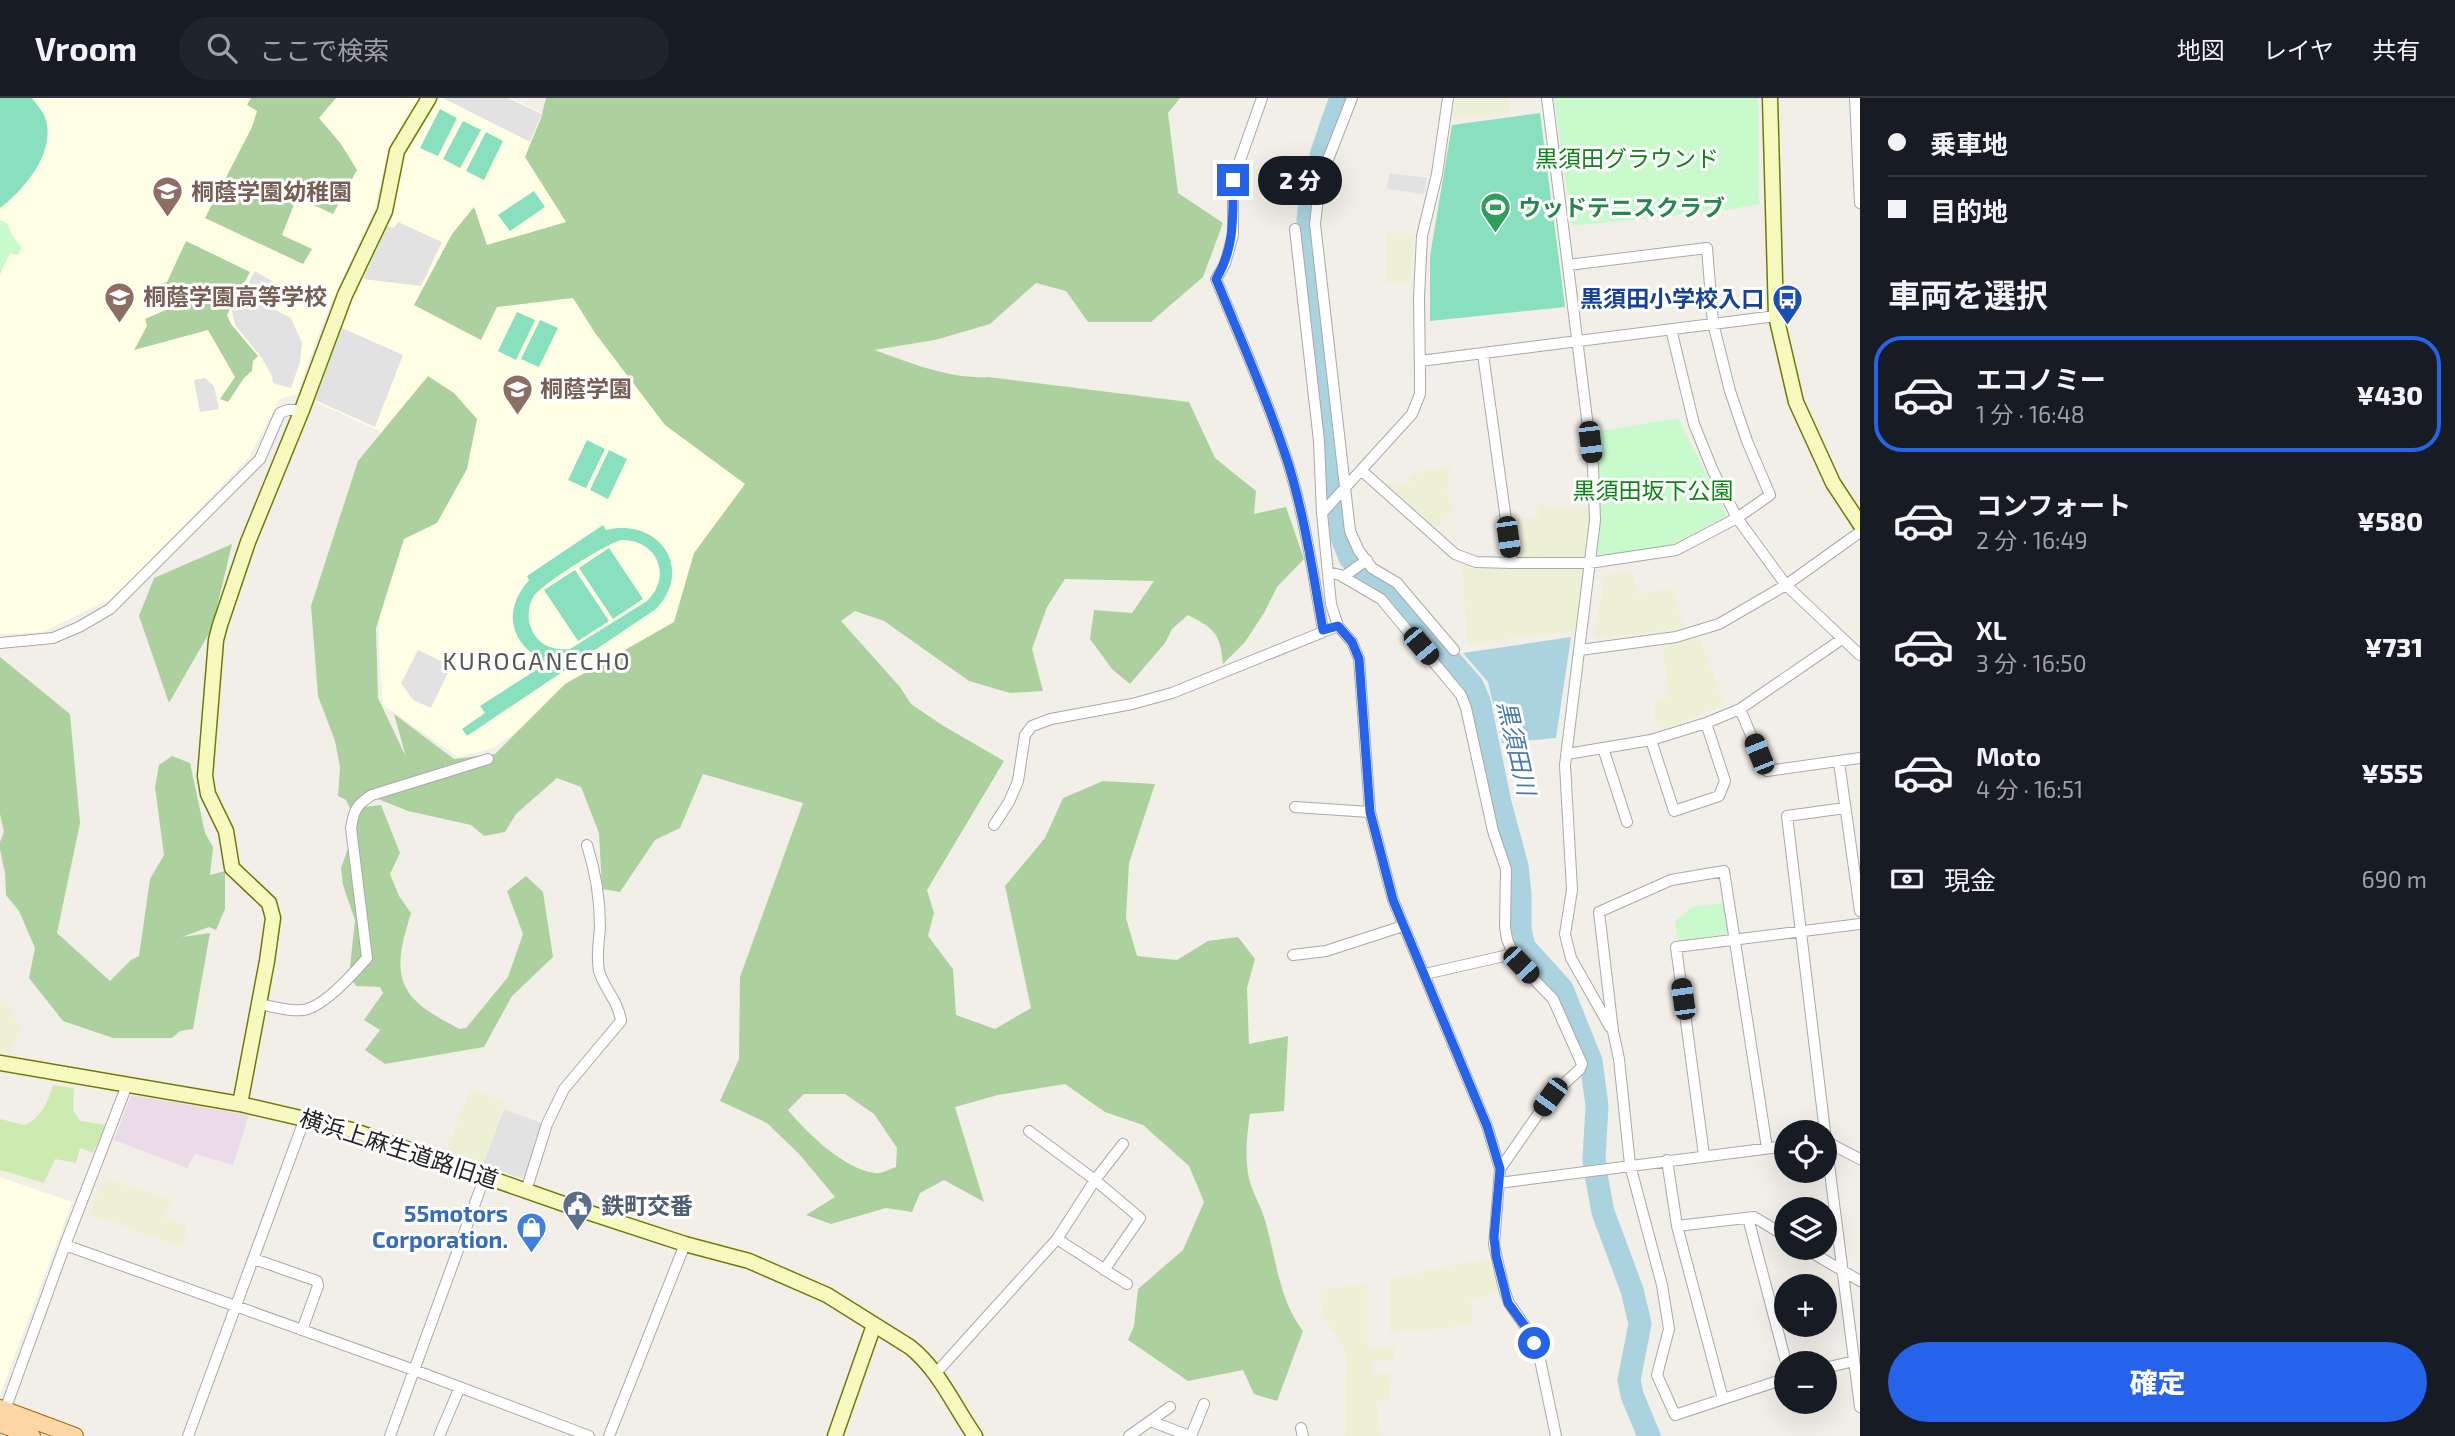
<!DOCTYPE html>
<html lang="ja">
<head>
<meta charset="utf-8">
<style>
	body { margin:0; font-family:"Exo 2","Noto Sans JP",sans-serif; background:#20242c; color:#f1f3f6; height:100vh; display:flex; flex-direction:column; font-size:26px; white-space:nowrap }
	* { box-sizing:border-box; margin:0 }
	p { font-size:23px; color:#9ea1a6 }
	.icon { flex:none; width:38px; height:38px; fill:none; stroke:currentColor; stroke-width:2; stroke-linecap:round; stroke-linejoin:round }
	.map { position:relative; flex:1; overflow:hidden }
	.panel { display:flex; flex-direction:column; background:#171b24; width:595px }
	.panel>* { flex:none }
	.guide { display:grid; align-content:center; height:154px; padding:0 28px; background:#171b24 }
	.controls { position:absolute; left:1774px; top:1022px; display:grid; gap:14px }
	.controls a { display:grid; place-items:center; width:63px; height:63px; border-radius:50%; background:#171b24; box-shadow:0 7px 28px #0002; font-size:35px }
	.end { position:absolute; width:32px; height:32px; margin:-16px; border:9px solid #2563eb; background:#fff; box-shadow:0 0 0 4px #fff }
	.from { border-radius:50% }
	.bubble { position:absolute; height:49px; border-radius:24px; background:#171b24; box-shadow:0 7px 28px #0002; font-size:23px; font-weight:800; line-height:49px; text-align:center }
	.car { position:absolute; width:21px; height:42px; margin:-21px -10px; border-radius:9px; box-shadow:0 0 5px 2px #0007; background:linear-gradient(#222 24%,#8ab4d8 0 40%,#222 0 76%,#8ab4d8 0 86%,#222 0) }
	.guide b { display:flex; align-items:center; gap:24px; height:66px; font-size:26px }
	.guide b+b { border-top:2px solid #363941 }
	.guide i { width:18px; height:18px; background:#f1f3f6 }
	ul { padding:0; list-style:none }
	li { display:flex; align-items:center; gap:21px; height:116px; margin:0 14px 10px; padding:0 14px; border:4px solid transparent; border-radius:28px }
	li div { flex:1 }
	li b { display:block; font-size:26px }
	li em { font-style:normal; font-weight:800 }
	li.selected { border-color:#2563eb }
	li>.icon { width:63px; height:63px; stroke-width:1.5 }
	h2 { padding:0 28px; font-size:32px; line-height:84px }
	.pay { display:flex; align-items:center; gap:18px; height:77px; padding:0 28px; font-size:26px }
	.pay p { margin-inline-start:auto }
	.cta { display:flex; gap:14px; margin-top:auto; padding:14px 28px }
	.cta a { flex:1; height:80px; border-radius:42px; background:#2563eb; color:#fff; font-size:28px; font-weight:800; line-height:80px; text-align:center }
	header { display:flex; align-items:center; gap:42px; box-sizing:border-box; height:98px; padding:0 35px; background:#171b24; border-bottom:2px solid #363941 }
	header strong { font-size:33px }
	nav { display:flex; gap:38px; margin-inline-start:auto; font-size:24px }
	.search { width:490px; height:63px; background:#20242c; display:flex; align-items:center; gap:18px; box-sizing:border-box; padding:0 24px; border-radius:38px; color:#9ea1a6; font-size:26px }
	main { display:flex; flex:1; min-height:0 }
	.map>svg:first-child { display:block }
	.industrial { fill:#ebdbe8 }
	.education { fill:#ffffe5 }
	.farmland { fill:#eef0d5 }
	.grass { fill:#cdebb0 }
	.forest { fill:#add19e; fill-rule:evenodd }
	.park { fill:#c8facc }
	.pitch { fill:#88e0be; fill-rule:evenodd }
	.parking { fill:#e2e2e2 }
	.water { fill:#aad3df }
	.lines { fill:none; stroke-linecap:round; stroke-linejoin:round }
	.river { stroke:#aad3df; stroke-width:23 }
	.street-casing { stroke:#a9a9a9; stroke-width:12 }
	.secondary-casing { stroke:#707d05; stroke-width:17 }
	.primary-casing { stroke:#a06b00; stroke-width:18 }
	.street { stroke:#fff; stroke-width:10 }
	.secondary { stroke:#f7fabf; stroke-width:14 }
	.primary { stroke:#fcd6a4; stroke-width:16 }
	.route { stroke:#2563eb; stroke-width:9 }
	.labels { text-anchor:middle; stroke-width:6; stroke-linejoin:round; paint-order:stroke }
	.park-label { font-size:23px; fill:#0c8416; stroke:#fff }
	.education-label { font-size:23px; font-weight:bold; fill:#785e54; stroke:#fff; text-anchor:start }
	.leisure-label { font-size:23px; font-weight:bold; fill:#27864d; stroke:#fff; text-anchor:start }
	.transit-label { font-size:23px; font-weight:bold; fill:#164399; stroke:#fff; text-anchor:end }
	.street-label { font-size:23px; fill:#222; stroke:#fff }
	.service-label { font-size:23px; font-weight:bold; fill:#4e5e75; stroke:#fff; text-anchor:start }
	.shop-label { font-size:23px; font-weight:bold; fill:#366cbe; stroke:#fff; text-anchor:end }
	.neighbourhood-label { font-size:24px; letter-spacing:2px; fill:#555; stroke:#fff }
	.water-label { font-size:24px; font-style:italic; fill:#4a7aab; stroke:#fff }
</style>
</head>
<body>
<header>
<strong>Vroom</strong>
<div class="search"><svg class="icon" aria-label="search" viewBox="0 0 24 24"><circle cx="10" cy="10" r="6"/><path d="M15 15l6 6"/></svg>ここで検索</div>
<nav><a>地図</a><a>レイヤ</a><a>共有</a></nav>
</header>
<main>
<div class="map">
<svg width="1860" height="1338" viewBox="0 0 1860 1338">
	<rect width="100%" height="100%" fill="#f2efe9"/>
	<path class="industrial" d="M131 997 249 1017 233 1067 195 1056 187 1070 114 1042Z"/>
	<path class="education" d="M0 0H419L388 51 375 110 325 219 297 296 280 301 249 359 127 486 110 501 43 534 0 536Z
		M437 0H511L574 30 750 383 674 540 605 572 493 650 458 659 383 607 379 554 380 479 390 348 380 333 313 303 404 53Z
		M0 1079 72 1104 0 1297Z"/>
	<path class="farmland" d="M1456 0H1509L1510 15 1453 21Z
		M1386 133 1413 136 1410 185 1386 184Z
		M1450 368 1447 396 1453 413 1435 431 1385 388 1386 385 1409 386 1411 376Z
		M1539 407 1590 411V454L1585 459H1521L1517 455 1513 422 1539 419Z
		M1462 466 1587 470 1577 533 1467 546Z
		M1632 472 1637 496 1673 490 1683 529 1668 533 1594 540 1605 476Z
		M1699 539 1725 606 1676 627 1655 630V601L1669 598 1662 548Z
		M0 901 6 903 21 929 9 956 0 954Z
		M470 991 505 1004 482 1068 446 1054Z
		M104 1080 172 1101 165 1118 187 1128 183 1150 89 1117Z
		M1491 1161 1498 1195 1471 1202 1474 1226 1423 1233 1410 1231 1390 1235 1389 1182 1451 1167Z
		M1367 1185 1368 1251 1393 1247 1395 1261 1371 1264 1372 1276 1388 1275 1391 1302 1377 1304 1380 1338H1345L1346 1258 1341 1244 1323 1220 1320 1194 1323 1191Z"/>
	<path class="grass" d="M53 987 74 990 73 1012 80 1023 106 1027 93 1055 80 1050 76 1065 55 1061 44 1085 0 1072V1021L25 1027C43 1018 47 1005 53 987Z"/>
	<path class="forest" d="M251 0H336L319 20 341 46 357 72 333 116 297 99 282 137 312 151 303 166 205 120 252 29 257 13 247 7Z
		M546 0H1180L1168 15 1178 95 1223 125 1203 179 1151 224H1088L1066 193 1036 185 990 226 935 242 874 252C912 265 948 281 988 279L1189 304 1215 360 1256 393 1254 416 1286 409 1304 461 1277 489 1264 515 1245 544 1223 566C1220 535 1215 531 1188 517L1172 531 1165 545 1130 586 1112 571 1090 541 1094 512 1132 515 1154 483 1065 481 1047 509 1032 551 1043 593 1010 595 969 583 884 523 855 513 841 523 900 589 911 606 942 627 1004 663 927 792 934 815 928 838 953 871 956 917 995 931 1031 910 1005 788 1045 740 1063 700 1103 683 1155 686 1129 765 1126 820 1137 858 1177 862 1208 843 1238 839 1255 861 1247 890 1249 946 1288 938 1284 1013 1250 1016C1247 1036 1245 1055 1248 1075 1250 1089 1258 1103 1263 1116 1276 1155 1277 1199 1303 1233L1277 1303 1254 1296 1243 1272 1188 1283 1128 1242 1134 1228 1138 1191 1183 1152 1204 1104 1189 1068 1143 1027 1105 1014 1065 986 998 997 955 1009 984 1104 944 1082 920 1095 912 1114 886 1110 831 1126 806 1117 835 1099 800 1057 767 1025 720 1003 739 961 740 879 803 705 703 676 680 730 655 742 620 794 602 791 599 735 581 689 557 680 516 716 505 734 484 738 471 727 408 713 378 701 390 688 363 709 381 707 400 755 390 776 399 798 411 815C402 846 390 879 417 904 428 915 446 923 459 931L466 930 508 879 523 836 507 793 526 778 543 794 553 859 512 898 484 949 385 966 365 952 380 932 364 922 383 895 380 889 356 888 349 878 355 822 343 787 341 770 357 725 346 702 338 698 340 669 335 643 318 598 311 508 358 363 428 278 454 295 477 321 467 371 437 425 404 441 376 530 378 600 406 659 394 616 454 661 495 656 565 586 674 524 694 455 745 386 665 327 595 235 573 200 497 209 481 242 414 207 452 136 474 109 487 147 566 124 525 59 541 20ZM804 996H845L874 1016 897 1050 896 1069C890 1071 881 1076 875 1075 844 1071 807 1035 788 1012Z
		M186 143 250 174 227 217 231 226 258 258 253 263 252 273 244 280 228 304 220 301 235 279 208 232 134 252 147 228 145 221 168 211 160 186 167 184Z
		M232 446 212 530 169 605 139 518 154 480Z
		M0 559 70 616 80 725 57 835 110 883 131 862 139 858 150 781 164 757 155 689 159 667 172 658 190 665 205 735 213 749 210 777 225 773V811L216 832 209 829 182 839 210 835 193 931 180 933 172 940H113L63 923 29 880 35 850 19 813 6 797 5 775 0 752V744L4 734 0 716Z"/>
	<path class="park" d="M1554 0H1758L1759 106 1720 113 1572 128Z
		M0 122 7 125 12 137 21 149 18 157 10 155 0 177Z
		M1678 320 1727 418 1672 447 1597 460 1599 409 1595 334Z
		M1727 805 1731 832 1725 836 1678 843 1675 823 1692 809Z"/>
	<path class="pitch" d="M0 0H32C36 6 42 12 45 19 57 53 25 91 0 110Z
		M440 11 457 20 438 58 420 50Z
		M1540 15 1565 209 1430 223V158L1452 27Z
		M463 23 481 32 460 70 443 61Z
		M486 34 503 43 484 82 466 73Z
		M534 93 545 109 510 133 498 117Z
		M517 214 535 222 516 262 498 253Z
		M540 222 558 230 539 269 521 261Z
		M587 342 605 351 586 390 568 382Z
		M609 352 627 361 608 401 590 392Z
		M603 427 606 432C658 419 695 470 656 511L467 638 462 631 485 615 480 608 547 565C511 547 501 514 529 482L527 478ZM621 442C657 441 673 478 647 503L570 551C557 552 545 550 536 539 527 527 526 510 534 498 542 486 606 446 621 442Z
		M609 450 643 501 613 521 579 470Z
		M575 472 609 523 578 543 544 492Z"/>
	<path class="parking" d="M443 0H508L542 16 530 44Z
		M1390 75 1427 80 1424 96 1386 91Z
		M398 124 442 144 421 188 363 181 387 128 394 130Z
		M255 173 272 183 264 206 291 220 302 245 300 264 291 290 273 285 272 278 261 259 235 227 232 213Z
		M342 230 403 257 375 329 315 302Z
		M205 280 214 288 219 311 200 314 194 282Z
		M418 552 451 568 431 610 413 602 401 585Z
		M504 1011 541 1025 526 1077 521 1080 483 1067Z"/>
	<path class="water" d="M1571 539 1556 640 1502 645 1488 584 1463 555Z
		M1634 1285 1649 1327 1657 1328 1661 1338H1642L1631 1312 1625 1287Z"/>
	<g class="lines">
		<path class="river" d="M1341 0C1326 41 1312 79 1308 122L1342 440 1350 460 1386 489 1472 587 1479 603 1500 705 1517 768 1520 796V831L1524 849 1562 891 1591 963 1597 1008 1594 1061 1597 1082 1603 1114 1632 1192 1640 1226 1629 1282 1632 1297 1649 1338"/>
		<defs>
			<path id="street" d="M1262 0 1233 82V137L1225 166 1216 181C1241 242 1268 303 1288 365 1305 420 1313 476 1323 532
				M1352 0 1320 82 1315 126 1350 433 1359 453 1372 470 1397 485 1454 552
				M1547 0 1593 369 1595 422 1565 667 1572 792 1565 836 1571 860 1610 929
				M1855 0 1860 105
				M1295 131 1319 343 1322 415 1331 506 1338 528 1352 544 1359 561 1370 714 1393 802 1487 1028 1500 1071 1494 1147 1504 1191 1509 1205 1527 1231 1539 1257 1556 1338
				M1671 231 1694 326 1713 373 1737 420 1786 487 1860 557
				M1483 256 1512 465H1589L1676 452 1737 420 1770 397 1747 343 1730 293 1713 225 1707 150 1568 167
				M1420 263 1776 218
				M1362 373 1455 456 1476 464 1512 465
				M1322 415 1412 316 1420 296V280L1419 199 1422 138 1437 76 1448 0
				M1328 474 1340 477 1381 501 1461 597 1466 610 1493 733 1506 771 1505 829 1507 841 1513 856 1520 867 1553 901 1582 966 1580 971 1550 999 1500 1071
				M1343 479 1367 462
				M0 545 53 540 79 529 110 511 260 361 280 315 288 312H302
				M1580 552 1676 539 1719 526 1786 487 1860 434
				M1740 611 1759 656
				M1651 642 1674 713 1719 698 1725 683 1706 625
				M1603 650 1627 724
				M1567 656 1651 642 1706 625 1740 611 1842 541
				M1839 664 1860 813
				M1764 667 1767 673 1860 660
				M1295 709 1370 714
				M994 727 1009 704 1018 683 1025 637 1032 628 1051 621 1132 606 1172 595 1338 528
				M1293 857 1326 853 1403 828
				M1425 876 1513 856
				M259 906C272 908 290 914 303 912 323 910 354 875 367 860L351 730C354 712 356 707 372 697L488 661
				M1029 1033 1095 1082 1140 1120 1104 1172
				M1825 1034 1787 718 1845 710
				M1825 1035 1860 1309
				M1825 1043 1860 1061
				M1767 1050 1724 773 1671 782 1599 814 1613 933 1619 961 1630 1067 1662 1187 1669 1231 1657 1277 1675 1317 1787 1280
				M1704 1057 1676 849 1860 826
				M1667 1062 1677 1128 1723 1301
				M1499 1085 1787 1048
				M526 1093 547 1026 564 991 621 923C618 902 604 891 599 873 596 858 599 844 600 829 600 803 595 772 587 747
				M1748 1120 1787 1268
				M1677 1128 1754 1119 1787 1139
				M1057 1141 1127 1186
				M65 1147 414 1272 589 1338
				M1804 1150 1860 1183
				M254 1161 317 1183 318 1188 302 1232
				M1825 1270 1854 1263
				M936 1275 1057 1141 1095 1082 1123 1046
				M5 1312 65 1147 127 987
				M1150 1323 1190 1338
				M1301 1330 1303 1338
				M188 1338 305 1020
				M390 1338 485 1078
				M439 1338 460 1289
				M609 1338 685 1146
				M1129 1338 1170 1309
				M1191 1338 1204 1306"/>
			<path id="secondary" d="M1770 0 1776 218 1796 304 1833 385 1860 426
				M0 965 240 1006 352 1032 581 1112 685 1146 749 1163 827 1197 910 1249C939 1272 954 1308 975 1338
				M240 1006 267 863 273 820 269 805 232 770 226 733 208 696 205 678 216 542 220 527 248 444 302 312 345 197 385 113 397 53 429 0
				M835 1338 874 1227"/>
			<path id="primary" d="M0 1310 75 1338
				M0 1326 32 1338"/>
		</defs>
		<use href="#street" class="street-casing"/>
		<use href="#secondary" class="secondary-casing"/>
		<use href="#primary" class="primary-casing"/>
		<use href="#street" class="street"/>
		<use href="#secondary" class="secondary"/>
		<use href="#primary" class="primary"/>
	</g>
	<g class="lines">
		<path class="route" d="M1233 82C1233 118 1235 150 1216 181 1241 242 1268 303 1288 365 1305 420 1313 476 1323 532L1338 528 1352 544 1359 561 1370 714 1393 802 1487 1028 1500 1071 1494 1139 1496 1158 1508 1205 1527 1231 1534 1245"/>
	</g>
	<defs>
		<symbol id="school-pin" viewBox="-11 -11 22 30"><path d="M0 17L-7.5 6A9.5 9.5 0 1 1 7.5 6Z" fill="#8d6e63" stroke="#fff"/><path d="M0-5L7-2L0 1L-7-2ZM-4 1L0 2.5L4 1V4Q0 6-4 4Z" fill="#fff"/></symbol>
		<symbol id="stadium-pin" viewBox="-11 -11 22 30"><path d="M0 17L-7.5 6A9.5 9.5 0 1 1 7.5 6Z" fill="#2e9e5b" stroke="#fff"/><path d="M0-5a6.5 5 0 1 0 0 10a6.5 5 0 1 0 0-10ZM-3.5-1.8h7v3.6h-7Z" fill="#fff"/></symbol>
		<symbol id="bus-pin" viewBox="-11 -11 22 30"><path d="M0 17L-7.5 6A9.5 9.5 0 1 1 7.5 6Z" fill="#1a4fb4" stroke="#fff"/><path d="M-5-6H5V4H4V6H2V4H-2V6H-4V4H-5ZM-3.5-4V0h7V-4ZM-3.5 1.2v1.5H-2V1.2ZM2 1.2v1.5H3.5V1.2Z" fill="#fff"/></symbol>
		<symbol id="civic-pin" viewBox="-11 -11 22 30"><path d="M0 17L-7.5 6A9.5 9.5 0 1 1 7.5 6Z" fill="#5c6f8a" stroke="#fff"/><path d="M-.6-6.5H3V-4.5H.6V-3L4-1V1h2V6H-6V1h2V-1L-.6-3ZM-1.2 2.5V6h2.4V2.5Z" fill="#fff"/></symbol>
		<symbol id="shop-pin" viewBox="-11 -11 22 30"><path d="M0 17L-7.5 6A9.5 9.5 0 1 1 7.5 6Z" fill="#3f7fe0" stroke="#fff"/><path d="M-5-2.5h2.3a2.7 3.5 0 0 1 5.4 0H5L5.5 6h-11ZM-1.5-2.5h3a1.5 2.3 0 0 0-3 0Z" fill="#fff"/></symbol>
	</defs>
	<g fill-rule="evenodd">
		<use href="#school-pin" x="150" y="76" width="35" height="47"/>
		<use href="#stadium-pin" x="1478" y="92" width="35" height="47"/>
		<use href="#school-pin" x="102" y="182" width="35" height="47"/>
		<use href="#bus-pin" x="1770" y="184" width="35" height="47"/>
		<use href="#school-pin" x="500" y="274" width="35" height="47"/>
		<use href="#civic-pin" x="560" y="1090" width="35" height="47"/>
		<use href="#shop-pin" x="514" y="1112" width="35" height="47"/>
	</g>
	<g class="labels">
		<g class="park-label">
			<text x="1627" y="69">黒須田グラウンド</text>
			<text x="1653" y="401">黒須田坂下公園</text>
		</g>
		<g class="education-label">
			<text x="191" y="102">桐蔭学園幼稚園</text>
			<text x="143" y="207">桐蔭学園高等学校</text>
			<text x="540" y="299">桐蔭学園</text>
		</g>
		<g class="leisure-label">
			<text x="1518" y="118">ウッドテニスクラブ</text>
		</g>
		<g class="transit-label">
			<text x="1764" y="209">黒須田小学校入口</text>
		</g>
		<g class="street-label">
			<text transform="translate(399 1051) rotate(18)" y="8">横浜上麻生道路旧道</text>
		</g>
		<g class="service-label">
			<text x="601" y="1116">鉄町交番</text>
		</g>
		<g class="shop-label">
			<text x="508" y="1124">55motors<tspan x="508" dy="26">Corporation.</tspan></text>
		</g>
		<g class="neighbourhood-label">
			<text x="537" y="572">KUROGANECHO</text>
		</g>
		<g class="water-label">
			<text transform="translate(1516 650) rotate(77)" y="8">黒須田川</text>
		</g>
	</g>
</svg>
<div class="controls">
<a><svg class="icon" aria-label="locate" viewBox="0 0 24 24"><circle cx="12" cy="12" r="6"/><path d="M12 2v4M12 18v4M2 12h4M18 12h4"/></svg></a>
<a><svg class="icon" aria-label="layers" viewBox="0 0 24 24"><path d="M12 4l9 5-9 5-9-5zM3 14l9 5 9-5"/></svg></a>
<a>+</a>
<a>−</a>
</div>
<i class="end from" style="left:1534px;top:1245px"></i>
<i class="end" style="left:1233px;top:82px"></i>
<div class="bubble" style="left:1258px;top:58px;width:84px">2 分</div>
<i class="car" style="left:1590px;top:344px;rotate:173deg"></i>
<i class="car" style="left:1508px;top:439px;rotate:172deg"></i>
<i class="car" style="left:1421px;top:548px;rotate:140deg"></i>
<i class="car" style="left:1759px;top:656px;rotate:338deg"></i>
<i class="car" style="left:1521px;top:867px;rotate:137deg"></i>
<i class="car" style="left:1683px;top:901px;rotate:352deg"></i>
<i class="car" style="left:1550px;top:999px;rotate:216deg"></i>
</div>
<section class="panel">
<div class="guide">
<b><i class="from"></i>乗車地</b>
<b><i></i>目的地</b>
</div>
<h2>車両を選択</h2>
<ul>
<li class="selected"><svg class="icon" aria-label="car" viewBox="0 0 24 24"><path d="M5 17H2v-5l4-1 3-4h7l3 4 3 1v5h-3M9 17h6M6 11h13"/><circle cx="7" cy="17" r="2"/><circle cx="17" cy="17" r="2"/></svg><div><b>エコノミー</b><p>1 分 · 16:48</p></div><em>¥430</em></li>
<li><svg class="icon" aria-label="car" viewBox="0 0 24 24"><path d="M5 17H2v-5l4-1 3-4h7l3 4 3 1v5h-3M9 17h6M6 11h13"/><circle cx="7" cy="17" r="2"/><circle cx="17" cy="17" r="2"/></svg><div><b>コンフォート</b><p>2 分 · 16:49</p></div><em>¥580</em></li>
<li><svg class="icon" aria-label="car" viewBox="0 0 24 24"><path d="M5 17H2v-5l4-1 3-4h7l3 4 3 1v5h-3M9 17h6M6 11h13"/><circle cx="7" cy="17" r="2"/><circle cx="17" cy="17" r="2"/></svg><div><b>XL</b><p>3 分 · 16:50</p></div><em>¥731</em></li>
<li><svg class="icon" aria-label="car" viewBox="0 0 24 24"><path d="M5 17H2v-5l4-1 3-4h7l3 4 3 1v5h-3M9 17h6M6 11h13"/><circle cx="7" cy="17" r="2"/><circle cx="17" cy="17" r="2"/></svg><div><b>Moto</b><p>4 分 · 16:51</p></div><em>¥555</em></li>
</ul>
<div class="pay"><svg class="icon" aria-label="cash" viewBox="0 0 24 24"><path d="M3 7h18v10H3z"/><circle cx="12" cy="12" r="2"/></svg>現金<p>690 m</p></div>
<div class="cta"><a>確定</a></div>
</section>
</main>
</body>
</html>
